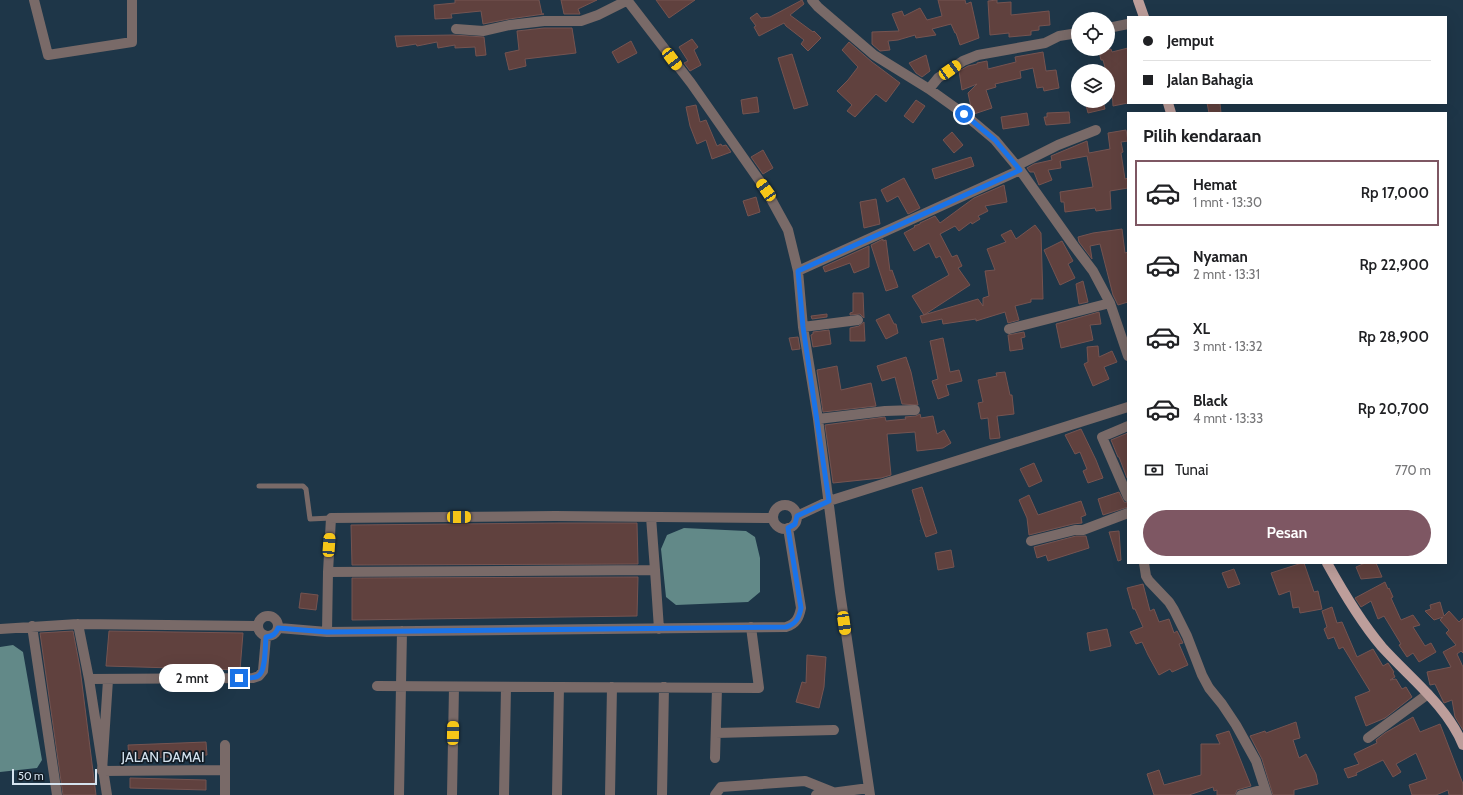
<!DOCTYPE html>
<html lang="id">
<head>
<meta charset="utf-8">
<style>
	body { margin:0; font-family:Cabin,sans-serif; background:#f6f6f6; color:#202124; height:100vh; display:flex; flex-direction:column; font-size:15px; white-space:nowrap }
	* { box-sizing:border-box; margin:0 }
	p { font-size:13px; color:#757577 }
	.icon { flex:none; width:22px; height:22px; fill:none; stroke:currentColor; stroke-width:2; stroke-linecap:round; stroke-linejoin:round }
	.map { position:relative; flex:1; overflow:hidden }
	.sheet { position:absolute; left:1127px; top:112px; width:320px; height:452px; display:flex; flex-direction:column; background:#fff; border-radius:0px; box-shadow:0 4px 16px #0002 }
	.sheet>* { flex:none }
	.banner { position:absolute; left:1127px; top:16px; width:320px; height:88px; border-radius:0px; box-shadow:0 4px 16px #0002; display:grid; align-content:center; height:88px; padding:0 16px; background:#fff }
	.buttons { position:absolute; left:1071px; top:12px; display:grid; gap:8px }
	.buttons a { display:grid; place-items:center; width:44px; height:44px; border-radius:50%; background:#fff; box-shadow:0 4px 16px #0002; font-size:20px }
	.scale { position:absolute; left:12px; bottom:10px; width:85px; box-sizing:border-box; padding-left:4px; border:2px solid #d5e3ef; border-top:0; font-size:11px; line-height:14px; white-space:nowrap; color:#d5e3ef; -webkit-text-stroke:3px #121c25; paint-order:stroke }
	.end { position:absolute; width:18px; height:18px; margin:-9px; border:5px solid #1a73e8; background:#fff; box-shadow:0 0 0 2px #fff }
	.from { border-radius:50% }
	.bubble { position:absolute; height:28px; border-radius:14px; background:#fff; box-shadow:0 4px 16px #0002; font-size:13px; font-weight:600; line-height:28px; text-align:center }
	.car { position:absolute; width:12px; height:24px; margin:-12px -6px; border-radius:5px; box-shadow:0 0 3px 1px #0007; background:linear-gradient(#f5c518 24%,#345 0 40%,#f5c518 0 76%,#345 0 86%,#f5c518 0) }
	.banner b { display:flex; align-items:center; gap:14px; height:38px; font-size:15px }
	.banner b+b { border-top:1px solid #e0e0e0 }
	.banner i { width:10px; height:10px; background:#202124 }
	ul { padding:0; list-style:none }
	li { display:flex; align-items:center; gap:12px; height:66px; margin:0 8px 6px; padding:0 8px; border:2px solid transparent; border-radius:0px }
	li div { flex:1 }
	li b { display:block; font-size:15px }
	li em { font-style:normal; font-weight:600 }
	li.current { border-color:#7e5763 }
	li>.icon { width:36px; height:36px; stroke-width:1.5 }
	h2 { padding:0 16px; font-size:18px; line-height:48px }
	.pay { display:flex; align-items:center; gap:10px; height:44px; padding:0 16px; font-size:15px }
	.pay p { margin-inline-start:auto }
	.primary-button { display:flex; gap:8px; margin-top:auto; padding:8px 16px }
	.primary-button a { flex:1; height:46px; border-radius:24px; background:#7e5763; color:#fff; font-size:16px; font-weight:600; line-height:46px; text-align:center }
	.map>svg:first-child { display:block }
	.water { fill:#628988 }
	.building { fill:#60413e; stroke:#755451 }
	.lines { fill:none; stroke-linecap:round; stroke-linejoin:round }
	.service { stroke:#796a68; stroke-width:5 }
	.minor { stroke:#796a68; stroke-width:10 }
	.primary { stroke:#bd9e9b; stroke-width:10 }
	.route { stroke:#1a73e8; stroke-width:5 }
	.labels { text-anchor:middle; stroke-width:3.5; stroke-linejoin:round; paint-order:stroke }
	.street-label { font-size:14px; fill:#d5e3ef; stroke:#121c25 }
</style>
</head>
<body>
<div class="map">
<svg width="1463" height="795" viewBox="0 0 1463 795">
	<rect width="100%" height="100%" fill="#1e3648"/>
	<path class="water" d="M684 528 746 531 755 537 760 558V592L748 602 676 605 666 597 661 549 667 535Z
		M13 645 23 652 42 760 37 768 0 772V647Z"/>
	<path class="building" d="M455 0H539L542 14H544L509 19 483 24 481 11 451 14 452 18 435 19 434 5 455 3Z
		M561 0H597L578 9 580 14H564Z
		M656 0H695L669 18Z
		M802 0 804 4 790 15 813 32 814 31 821 38 808 51 801 44 804 40 786 26 784 23 759 36 754 27 756 26 750 18 757 13 761 18 770 17Z
		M938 0H965L966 4 971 2 979 38 960 45 956 33H955L951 24 932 29 936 35 916 38 915 35 898 40 888 41 890 50 880 51 872 44V32L899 31 892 14 902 11 904 16 920 8 927 20 942 16Z
		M997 0V3L1011 2V15L1049 11 1050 25 1039 26V30L1031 31V35L1009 37V33L990 35 988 1Z
		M544 28H572L576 53 525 59 526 66 509 70 505 53 519 50 517 31Z
		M453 35 484 37 486 55 476 56 475 47 455 48V45L438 48 437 42 417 46 416 44 397 47 395 36Z
		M692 39 698 47 694 50 701 65 690 71 684 63 688 61 679 47Z
		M631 41 637 53 618 63 612 52Z
		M849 42 872 62 900 83 886 102 876 94 855 117 847 111 852 105 837 91 848 80 858 67 842 50Z
		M1128 48V103L1113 106 1111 73 1108 74V71H1106L1103 60H1101L1099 52 1111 49 1112 52Z
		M1043 52 1046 71 1056 70 1059 88 1044 91 1043 87 1037 88 1033 68 1020 71 1021 78 995 84 996 87 986 90 992 108 974 114 972 112 968 93 977 84 962 90 959 71 968 66 977 64V63L987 61 988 69 1016 62 1015 57Z
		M792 54 808 105 794 109 778 58Z
		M926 55 930 71 922 77 916 73 909 63Z
		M757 97 759 112 743 114 741 100Z
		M916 100 925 106 913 123 904 116Z
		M1085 101H1103L1105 109 1088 113Z
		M1207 103H1220L1221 113H1209Z
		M696 105 700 122 706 120 717 146 721 144 722 146 726 145 731 152 712 159 706 140 697 144 690 126 686 107Z
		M1069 112 1070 123 1046 125 1044 117H1047V113Z
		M1027 113 1029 125 1003 129 1001 117Z
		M1126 130 1128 141 1121 142 1123 152 1121 153 1125 179 1128 178V188L1110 191 1111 209 1096 211 1095 208 1065 212 1064 202H1061L1060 192 1093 187 1087 156 1060 161 1061 168 1048 170 1052 180 1039 185 1034 172H1030L1027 168 1034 164 1052 160 1051 156 1087 141 1089 153 1110 149 1108 133Z
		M952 132 963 145 954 153 943 140Z
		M763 150 773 168 763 174 751 157Z
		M971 157 974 166 935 179 932 169Z
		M904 178 920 208 908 214 898 196 887 202 881 190Z
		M1004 185 1007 202 985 206 988 211 978 216 980 219 972 224 971 222 959 231 955 226 940 234 952 257 957 255 962 266 958 268 970 285 924 315 912 296 949 275 940 256 936 258 929 243 914 251 904 233 915 227 914 226 920 224V223L935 216 940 223 974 198Z
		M756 197 760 212 748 216 743 201Z
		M876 199 880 224 864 228 860 202Z
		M1035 225 1041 233 1043 299H1031V302L1015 306 1019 320 1008 323 1005 312 976 321V319L943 324 942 319 922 323 920 316 978 299 983 306V298L989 296 985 271 995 270 987 249 1006 242 1001 235 1011 230 1016 239Z
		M1122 229 1125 253 1128 252V302L1118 305 1113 295 1100 244 1090 246 1092 259 1079 242 1078 237 1093 233Z
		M883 239V241L886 240 890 271 892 270 898 287 886 291 871 245Z
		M1062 241 1073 261 1068 264 1075 278 1060 285 1044 250Z
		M869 246V267L854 273 850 263 825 272 823 267Z
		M1083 281 1088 302 1079 304 1076 284Z
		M853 293H863L864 318 860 314 850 315V313L853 312Z
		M1099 312 1101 324 1090 325 1093 340 1061 348 1056 324Z
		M827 314V317L812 319 811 316Z
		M889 314 894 324H896L898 333 886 339 876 320Z
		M864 322 865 341H850V328L859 326Z
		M829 330 831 344 813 347 811 335 813 334V332Z
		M1024 332 1025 337 1021 338 1023 349 1010 351 1008 335Z
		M798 337 800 349 792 350 789 338Z
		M943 338 950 372 959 370 962 381 946 385 949 395 938 399 932 381 938 379 930 341Z
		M1098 346 1099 357 1112 351 1117 362 1104 367 1109 379 1093 386 1084 364 1088 362 1087 347Z
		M906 357 911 372 918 405 902 404 895 377 882 381 877 366Z
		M837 366 841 390 871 383 876 406 823 412 817 370Z
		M1005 372 1010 395H1012L1014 414 997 416 1000 438 990 439 988 418 981 419 978 403 983 402 978 380 997 376 996 373Z
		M920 414 921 418 933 416 937 434 944 430 951 443 943 448 917 451 915 432 887 434 891 475 881 478 833 483 825 425 885 417 886 421 906 419 905 417 916 416Z
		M1081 429 1096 460 1103 478 1088 483 1083 471 1087 469 1080 452 1075 454 1065 435Z
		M1128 433V478H1127L1119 457H1118L1111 440Z
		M1034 463 1042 481 1029 487 1020 469Z
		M922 487 937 533 926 537 920 520H921L912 490Z
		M1119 492 1124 502 1128 503V507L1103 515 1098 499Z
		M1029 495 1038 515 1081 501 1086 515 1081 517 1082 523 1073 524 1029 535 1027 518 1019 500Z
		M560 523H637L638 564 352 565 351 525Z
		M1119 531 1121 560 1118 561 1109 532Z
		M1076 536H1086L1089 548 1048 561 1046 555 1037 558 1034 547Z
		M951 550 954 567 938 570 935 553Z
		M1302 563H1304L1314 592 1318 591 1322 609 1300 613 1299 607 1293 608 1290 591 1279 595 1271 573Z
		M1365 563H1376L1382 577 1361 579 1356 567Z
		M1234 569 1240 584 1228 588 1222 573Z
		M638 577 637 616 352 620V578Z
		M1385 582 1388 589 1389 588 1393 597 1391 598 1401 620 1413 615 1420 625 1413 627 1425 646 1431 643 1436 652 1419 662 1413 653 1407 657 1399 645 1401 644 1384 616 1378 619 1371 601 1361 607 1355 598Z
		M1143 584 1150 611 1154 609 1159 622 1169 619 1174 633 1177 631 1183 643 1179 644 1188 665 1172 672 1170 669 1159 675 1148 655 1142 642 1136 644 1130 632 1143 627 1135 609H1133L1127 588Z
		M301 593 318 595 316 610 299 608Z
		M1440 602 1444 616 1449 611 1459 622 1463 618V653L1461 651 1457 654 1463 667V730L1455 717 1452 700 1444 703 1435 684 1430 685 1427 672 1451 667 1443 652 1456 645 1446 633 1449 630 1440 620 1443 617 1434 620 1425 611 1431 609 1430 605Z
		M1332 607 1337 623 1342 622 1357 657 1373 649 1383 666 1388 663 1394 672 1393 673 1395 677 1390 680 1396 679 1402 689 1406 687 1412 697 1385 718 1366 726 1355 697 1370 691 1343 647 1339 649 1334 637 1328 639 1324 629 1327 627 1322 611Z
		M1107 629 1111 646 1090 651 1087 633Z
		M73 631 80 668 96 795H63L40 633Z
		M109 631 243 633 240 670 106 666Z
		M807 655 826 657 824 687 819 708 796 702 802 682 806 683Z
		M1413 717 1420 732 1440 724 1463 784V795H1449L1448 790 1436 795H1412L1409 785 1427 779 1416 753 1396 764 1401 772 1393 777 1383 760 1356 773 1357 775 1348 778 1344 769 1359 764 1354 754 1377 743 1376 740 1385 733Z
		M1296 722 1300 738 1293 740 1299 758 1306 754 1316 774 1318 784 1294 790V795H1273L1262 759 1250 736 1265 731 1266 733Z
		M1229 731 1251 786 1237 790 1235 795H1217V790L1214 791 1213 787 1189 795H1154L1147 774 1159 770 1164 785 1201 775V744H1220L1216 735Z
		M206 742 207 755 129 759 128 745Z
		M130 778 206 780V790L130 788Z"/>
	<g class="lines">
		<path class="service" d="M259 486H303L306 489 310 519 331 518"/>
		<path class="minor" d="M34 0 48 55 132 42V0
			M627 0 691 83 766 190 788 230 798 271 803 327 818 419 840 592 870 795
			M812 0 818 7 874 55 929 89 964 114 995 140 1020 170 1074 246 1093 271 1110 303 1128 356
			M1108 28 1128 24
			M456 29 483 31 510 25 544 21H581L598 15 628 0
			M929 89 938 78 963 61 978 55 1045 43 1059 36 1078 33
			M1016 166 1058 145 1096 130
			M798 271 1020 170
			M803 327 858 320
			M1009 329 1110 303
			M818 419 885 411 915 410
			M1128 426 1102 437 1128 497
			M773 517a12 12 0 1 1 24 0a12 12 0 1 1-24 0Z
			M797 516 829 501 1128 407
			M651 517 655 570
			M1031 541 1075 530H1083L1128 513
			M1144 563 1146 576 1149 581 1169 602 1174 610 1187 636 1202 675 1209 688 1222 704 1236 725 1256 761 1267 795
			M328 572 655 570 659 629
			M258 626a10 10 0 1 1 20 0a10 10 0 1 1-20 0Z
			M78 624 89 679 107 795
			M32 626 57 795
			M279 628 327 632 786 627C796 624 799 618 801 608L788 528
			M0 629 78 624 257 626
			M327 632 328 572 331 518 555 516 773 518
			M89 679 253 678 259 676 263 671 266 637
			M108 680 102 771 224 770
			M377 686 759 688 751 627
			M716 733 834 730
			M1368 738 1428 694
			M225 745V795
			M715 758 717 688
			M399 795 402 631
			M452 795 454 687
			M504 795 506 687
			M557 795 559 687
			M610 795 612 687
			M662 795 664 687
			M715 795 721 787 805 781 835 793
			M816 795 869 788
			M1241 795 1265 789"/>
		<path class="primary" d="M1138 0 1144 17
			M1168 103 1171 113
			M1327 563C1343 592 1360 621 1382 647 1410 678 1447 706 1463 745"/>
	</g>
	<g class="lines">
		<path class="route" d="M239 678C245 678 253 679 258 676 266 672 265 646 266 637 273 636 276 634 278 628L327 632 786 627C796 624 799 618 801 608L788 528 795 524 797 516 829 501 803 327 798 271 1020 170 995 140 964 114"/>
	</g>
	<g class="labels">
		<g class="street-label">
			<text x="163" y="762">JALAN DAMAI</text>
		</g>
	</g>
</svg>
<div class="buttons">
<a><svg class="icon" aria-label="locate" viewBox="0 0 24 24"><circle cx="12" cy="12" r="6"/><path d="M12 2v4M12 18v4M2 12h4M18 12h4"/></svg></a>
<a><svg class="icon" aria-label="layers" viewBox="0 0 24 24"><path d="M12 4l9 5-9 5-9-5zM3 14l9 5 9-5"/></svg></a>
</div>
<div class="scale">50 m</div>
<i class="end from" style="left:964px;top:114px"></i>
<i class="end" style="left:239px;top:678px"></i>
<div class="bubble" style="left:159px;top:664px;width:66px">2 mnt</div>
<i class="car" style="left:672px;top:59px;rotate:143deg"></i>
<i class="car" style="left:950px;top:70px;rotate:55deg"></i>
<i class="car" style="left:766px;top:190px;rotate:325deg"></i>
<i class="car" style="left:459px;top:517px;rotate:90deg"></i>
<i class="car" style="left:329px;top:545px;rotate:4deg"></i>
<i class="car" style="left:844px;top:623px;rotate:172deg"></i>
<i class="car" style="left:453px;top:733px;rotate:1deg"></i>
<div class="banner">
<b><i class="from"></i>Jemput</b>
<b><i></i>Jalan Bahagia</b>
</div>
<section class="sheet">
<h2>Pilih kendaraan</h2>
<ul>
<li class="current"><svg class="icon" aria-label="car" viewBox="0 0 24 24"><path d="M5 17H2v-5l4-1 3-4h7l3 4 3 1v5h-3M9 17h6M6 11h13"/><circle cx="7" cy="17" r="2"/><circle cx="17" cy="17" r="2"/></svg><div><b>Hemat</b><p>1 mnt · 13:30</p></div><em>Rp 17,000</em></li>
<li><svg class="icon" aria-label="car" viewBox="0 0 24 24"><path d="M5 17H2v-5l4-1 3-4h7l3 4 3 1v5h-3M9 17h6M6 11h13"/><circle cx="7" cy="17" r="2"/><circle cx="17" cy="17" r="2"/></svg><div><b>Nyaman</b><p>2 mnt · 13:31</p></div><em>Rp 22,900</em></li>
<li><svg class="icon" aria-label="car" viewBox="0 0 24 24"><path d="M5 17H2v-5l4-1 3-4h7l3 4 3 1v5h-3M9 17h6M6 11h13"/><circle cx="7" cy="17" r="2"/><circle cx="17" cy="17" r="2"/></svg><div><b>XL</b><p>3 mnt · 13:32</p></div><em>Rp 28,900</em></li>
<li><svg class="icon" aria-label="car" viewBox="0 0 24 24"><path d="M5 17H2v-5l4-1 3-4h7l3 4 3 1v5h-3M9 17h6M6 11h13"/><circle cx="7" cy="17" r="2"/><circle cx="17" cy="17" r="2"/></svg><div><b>Black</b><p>4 mnt · 13:33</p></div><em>Rp 20,700</em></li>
</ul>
<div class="pay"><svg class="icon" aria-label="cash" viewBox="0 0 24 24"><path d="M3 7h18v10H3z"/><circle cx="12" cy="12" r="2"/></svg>Tunai<p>770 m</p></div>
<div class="primary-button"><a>Pesan</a></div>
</section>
</div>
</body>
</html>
